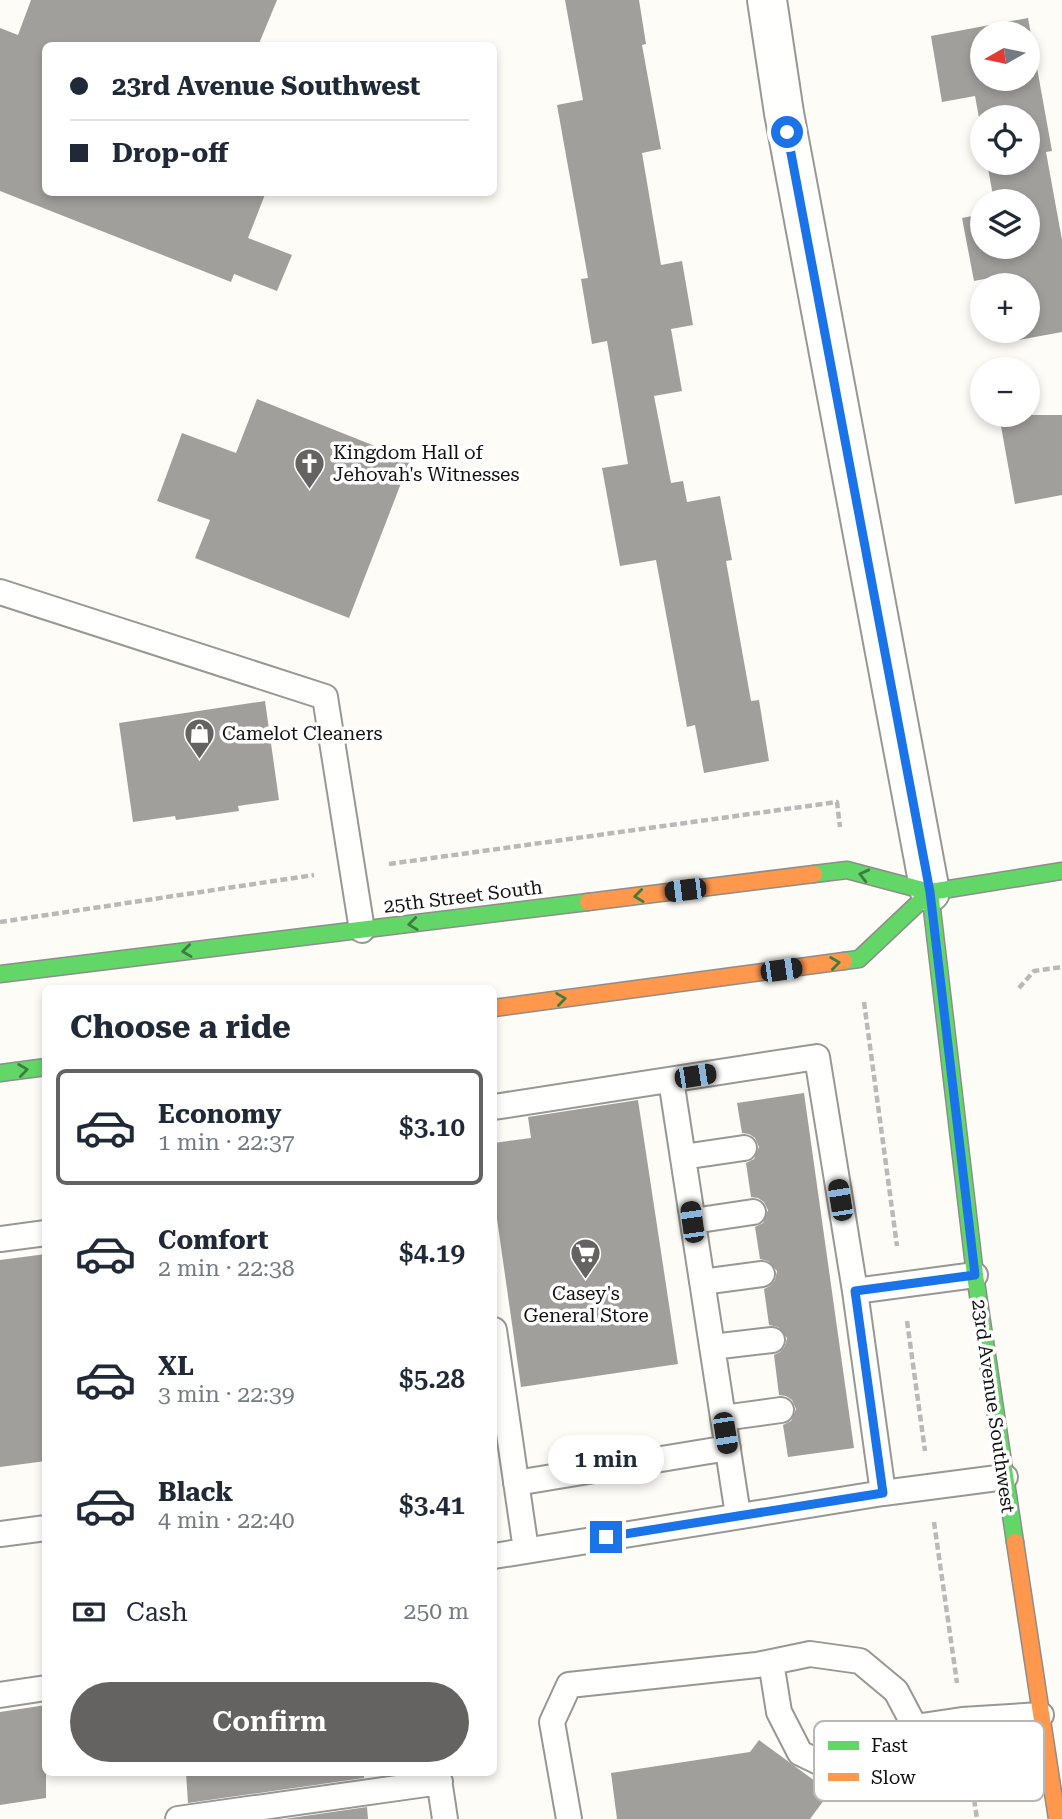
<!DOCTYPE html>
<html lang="en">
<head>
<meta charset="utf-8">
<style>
	body { margin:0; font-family:"Roboto Serif",serif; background:#f2f2f3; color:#1f2937; height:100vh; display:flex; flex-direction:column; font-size:26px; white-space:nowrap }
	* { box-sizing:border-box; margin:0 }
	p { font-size:23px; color:#747a83 }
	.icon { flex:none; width:38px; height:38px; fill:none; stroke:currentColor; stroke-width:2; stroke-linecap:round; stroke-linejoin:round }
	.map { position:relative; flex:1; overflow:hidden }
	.drawer { position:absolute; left:42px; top:985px; width:455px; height:791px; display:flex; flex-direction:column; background:#fff; border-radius:10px; box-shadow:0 4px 10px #0003 }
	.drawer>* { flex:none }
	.hud { position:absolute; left:42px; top:42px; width:455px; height:154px; border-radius:10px; box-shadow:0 4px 10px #0003; display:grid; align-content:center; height:154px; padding:0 28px; background:#fff }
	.needle { width:46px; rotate:261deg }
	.controls { position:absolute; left:970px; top:21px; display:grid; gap:14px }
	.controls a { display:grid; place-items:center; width:70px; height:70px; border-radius:50%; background:#fff; box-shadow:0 4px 10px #0003; font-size:35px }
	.end { position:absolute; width:32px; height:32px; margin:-16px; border:9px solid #1a73e8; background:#fff; box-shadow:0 0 0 4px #fff }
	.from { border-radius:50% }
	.bubble { position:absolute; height:49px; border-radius:24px; background:#fff; box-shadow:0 4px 10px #0003; font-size:23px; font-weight:600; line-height:49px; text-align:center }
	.car { position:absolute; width:21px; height:42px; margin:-21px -10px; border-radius:9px; box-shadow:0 0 5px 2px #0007; background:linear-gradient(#222 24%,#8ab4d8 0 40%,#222 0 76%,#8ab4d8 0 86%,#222 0) }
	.hud b { display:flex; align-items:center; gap:24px; height:66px; font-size:26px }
	.hud b+b { border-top:2px solid #e0e1e3 }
	.hud i { width:18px; height:18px; background:#1f2937 }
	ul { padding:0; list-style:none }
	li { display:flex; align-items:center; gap:21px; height:116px; margin:0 14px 10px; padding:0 14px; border:4px solid transparent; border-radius:10px }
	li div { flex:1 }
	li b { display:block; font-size:26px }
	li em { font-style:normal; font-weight:600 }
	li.selected { border-color:#646362 }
	li>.icon { width:63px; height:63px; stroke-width:1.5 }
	h2 { padding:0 28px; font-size:32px; line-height:84px }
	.pay { display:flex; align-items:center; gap:18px; height:77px; padding:0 28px; font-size:26px }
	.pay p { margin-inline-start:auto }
	.primary-button { display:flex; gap:14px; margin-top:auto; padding:14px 28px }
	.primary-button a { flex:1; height:80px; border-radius:42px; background:#646362; color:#fff; font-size:28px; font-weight:600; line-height:80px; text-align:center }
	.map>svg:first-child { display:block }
	.building { fill:#a19f9c; fill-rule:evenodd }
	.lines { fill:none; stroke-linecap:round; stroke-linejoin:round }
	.lane-casing { stroke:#979795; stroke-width:28 }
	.street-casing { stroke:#979795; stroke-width:42 }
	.fast-casing { stroke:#8e8d8b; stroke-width:19 }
	.slow-casing { stroke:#8e8d8b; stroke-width:19 }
	.path { stroke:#b9b9b8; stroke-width:4.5; stroke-dasharray:7 3.5; stroke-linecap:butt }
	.lane { stroke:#fffffe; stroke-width:24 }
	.street { stroke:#fffffe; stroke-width:38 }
	.fast { stroke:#63d668; stroke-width:16 }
	.slow { stroke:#ff974d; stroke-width:16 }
	.oneway { stroke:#3e7d41 }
	.route { stroke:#1a73e8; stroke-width:9 }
	.labels { text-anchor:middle; stroke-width:7; stroke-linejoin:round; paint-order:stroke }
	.poi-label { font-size:19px; fill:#111; stroke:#fff; text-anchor:start }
	.street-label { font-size:19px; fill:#111; stroke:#fff }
	.key { fill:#fff; stroke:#b8b8b8; stroke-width:2 }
	.key-label { font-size:19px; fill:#111 }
</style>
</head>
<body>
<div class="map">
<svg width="1062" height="1819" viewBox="0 0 1062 1819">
	<rect width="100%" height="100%" fill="#fdfcf7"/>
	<path class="building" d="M31 0H277L258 46H45L46 192H266L248 238 292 255 277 291 234 274 231 282 0 191V28L18 35Z
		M565 0H639L646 44 642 45 661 149 642 153 661 265 682 261 693 325 671 329 682 391 654 396 671 483 683 481 687 502 720 496 732 560 726 561 751 701 759 700 769 761 704 773 695 725 687 727 656 560 620 566 602 468 628 464 607 341 592 344 581 279 588 278 557 105 583 100Z
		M1028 18 1052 151 1046 152 1062 240V332L1013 341 1011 331H1027V285H1002L1000 276 974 281 962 218 982 214V247H1027V201H994L987 163H1027V117H982V134L975 96 942 102 931 36ZM982 33H1027V79H982Z
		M257 399 410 460 349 618 195 558 210 520 157 501 182 433 236 453Z
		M999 415H1062V495L1015 504Z
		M265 701 279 800 238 806 239 811 176 820 175 816 133 822 119 723Z
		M804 1093 854 1448 788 1457 783 1425 791 1421 796 1409 792 1400 786 1396 779 1395 774 1355 780 1352 785 1346 787 1338 778 1327 769 1325 764 1289 770 1286 775 1280 777 1271 768 1261 760 1259 755 1227 763 1223 768 1210 764 1202 758 1198 751 1197 746 1163 754 1159 759 1147 755 1138 749 1134 742 1133 737 1103Z
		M638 1100 678 1364 521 1387 494 1198V1143L531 1138 528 1117Z
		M46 1254V1461L0 1467V1260Z
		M46 1705V1798L0 1805V1712Z
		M759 1740 830 1792 810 1819H617L611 1773 750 1752Z
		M186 1773H364V1778L188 1803Z
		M367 1807 368 1819H284Z"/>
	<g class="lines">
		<defs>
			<path id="lane" d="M0 592 325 697 362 930
				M671 1080 738 1515
				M494 1107 817 1057 855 1291
				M683 1157 744 1148
				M693 1221 753 1212
				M0 1239 46 1233
				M975 1275 855 1291 883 1493 1005 1477
				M702 1282 762 1274
				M494 1330 526 1550
				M712 1347 772 1340
				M723 1418 781 1410
				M516 1483 728 1448
				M0 1534 46 1528
				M494 1556 883 1493
				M771 1662 779 1712 800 1753 827 1766 861 1767 887 1755 915 1727
				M0 1695 46 1688
				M438 1773 445 1819
				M178 1819 440 1782
				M569 1819 552 1722 569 1685 757 1665 810 1654 860 1661 896 1691 915 1727 962 1720 1041 1715"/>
			<path id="street" d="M767 0 784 113 930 892"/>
			<path id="fast" d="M814 874 847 870 930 892 1062 871
				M930 892 975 1275 1015 1542
				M844 961 859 959 930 892
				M0 974 588 902
				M0 1073 46 1067"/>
			<path id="slow" d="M588 902 814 874
				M494 1008 844 961
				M1015 1542 1057 1819"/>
		</defs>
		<use href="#lane" class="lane-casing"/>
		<use href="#street" class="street-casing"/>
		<use href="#fast" class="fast-casing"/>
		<use href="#slow" class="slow-casing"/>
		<path class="path" d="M389 864 837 802 840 827
			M0 922 314 875
			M1019 988 1034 971 1062 967
			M864 1002 897 1246
			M907 1321 925 1451
			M934 1522 957 1683
			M968 1758 977 1819"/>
		<use href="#lane" class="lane"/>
		<use href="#street" class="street"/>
		<use href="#fast" class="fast"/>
		<use href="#slow" class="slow"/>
	</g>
	<defs><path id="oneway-chevron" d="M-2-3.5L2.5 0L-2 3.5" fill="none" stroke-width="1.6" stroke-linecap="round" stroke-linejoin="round" transform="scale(1.75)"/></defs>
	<g class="oneway">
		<use href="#oneway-chevron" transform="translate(864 875) rotate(-166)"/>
		<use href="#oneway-chevron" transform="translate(639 896) rotate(173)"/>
		<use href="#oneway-chevron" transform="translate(413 924) rotate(173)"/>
		<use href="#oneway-chevron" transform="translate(187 951) rotate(173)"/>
		<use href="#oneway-chevron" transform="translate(835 963) rotate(-8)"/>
		<use href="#oneway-chevron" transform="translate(561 999) rotate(-8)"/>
		<use href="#oneway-chevron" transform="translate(23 1070) rotate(-8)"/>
	</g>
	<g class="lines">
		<path class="route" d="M606 1537 883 1493 855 1291 975 1275 930 892 787 132"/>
	</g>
	<defs>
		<symbol id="church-pin" viewBox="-11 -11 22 30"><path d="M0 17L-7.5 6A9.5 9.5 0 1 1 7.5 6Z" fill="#646362" stroke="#fff"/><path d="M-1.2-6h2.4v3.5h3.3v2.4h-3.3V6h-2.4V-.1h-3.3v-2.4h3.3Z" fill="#fff"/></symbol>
		<symbol id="shop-pin" viewBox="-11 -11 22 30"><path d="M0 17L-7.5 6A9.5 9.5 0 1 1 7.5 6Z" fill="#646362" stroke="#fff"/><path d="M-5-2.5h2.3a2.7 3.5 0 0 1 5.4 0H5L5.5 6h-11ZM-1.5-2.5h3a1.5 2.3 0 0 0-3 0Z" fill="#fff"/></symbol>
		<symbol id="supermarket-pin" viewBox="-11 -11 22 30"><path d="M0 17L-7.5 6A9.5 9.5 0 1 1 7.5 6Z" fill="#646362" stroke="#fff"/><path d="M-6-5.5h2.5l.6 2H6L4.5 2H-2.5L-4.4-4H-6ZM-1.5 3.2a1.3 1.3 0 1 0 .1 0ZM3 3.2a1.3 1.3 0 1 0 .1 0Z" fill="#fff"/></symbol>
	</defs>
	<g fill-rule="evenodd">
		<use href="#church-pin" x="292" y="446" width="35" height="47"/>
		<use href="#shop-pin" x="182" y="716" width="35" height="47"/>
		<use href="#supermarket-pin" x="568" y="1236" width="35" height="47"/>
	</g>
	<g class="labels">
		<g class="poi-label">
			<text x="333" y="459">Kingdom Hall of<tspan x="333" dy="22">Jehovah's Witnesses</tspan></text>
			<text x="222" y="740">Camelot Cleaners</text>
			<text x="586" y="1300" text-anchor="middle">Casey's<tspan x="586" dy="22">General Store</tspan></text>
		</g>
		<g class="street-label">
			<text transform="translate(463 896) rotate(-7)" y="7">25th Street South</text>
			<text transform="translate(994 1406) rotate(82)" y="7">23rd Avenue Southwest</text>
		</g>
	</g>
	<rect x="814" y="1721" width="230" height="80" rx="10" class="key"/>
	<rect x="828" y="1741" width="31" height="9" fill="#63d668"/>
	<rect x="828" y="1773" width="31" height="8" fill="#ff974d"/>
	<g class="key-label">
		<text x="871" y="1752">Fast</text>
		<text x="871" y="1784">Slow</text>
	</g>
</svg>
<div class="controls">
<a><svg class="needle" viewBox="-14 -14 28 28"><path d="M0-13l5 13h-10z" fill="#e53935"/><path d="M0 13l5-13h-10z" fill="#747a83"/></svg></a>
<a><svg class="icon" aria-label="locate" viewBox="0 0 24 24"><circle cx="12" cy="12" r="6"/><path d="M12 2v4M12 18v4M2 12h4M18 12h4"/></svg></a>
<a><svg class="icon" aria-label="layers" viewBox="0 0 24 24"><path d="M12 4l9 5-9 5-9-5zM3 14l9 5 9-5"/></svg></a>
<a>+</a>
<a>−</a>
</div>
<i class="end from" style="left:787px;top:132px"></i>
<i class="end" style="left:606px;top:1537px"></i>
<div class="bubble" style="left:548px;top:1435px;width:116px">1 min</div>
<i class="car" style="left:685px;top:890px;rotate:263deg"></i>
<i class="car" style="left:781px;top:970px;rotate:82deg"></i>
<i class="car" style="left:695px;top:1076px;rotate:81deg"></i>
<i class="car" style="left:840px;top:1200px;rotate:351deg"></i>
<i class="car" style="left:692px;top:1222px;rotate:352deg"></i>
<i class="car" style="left:725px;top:1433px;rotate:171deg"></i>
<div class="hud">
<b><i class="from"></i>23rd Avenue Southwest</b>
<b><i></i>Drop-off</b>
</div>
<section class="drawer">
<h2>Choose a ride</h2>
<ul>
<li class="selected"><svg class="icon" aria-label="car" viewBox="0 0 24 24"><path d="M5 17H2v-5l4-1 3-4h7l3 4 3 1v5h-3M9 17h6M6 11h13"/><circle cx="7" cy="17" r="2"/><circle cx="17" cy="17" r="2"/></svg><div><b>Economy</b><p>1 min · 22:37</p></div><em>$3.10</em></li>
<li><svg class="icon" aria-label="car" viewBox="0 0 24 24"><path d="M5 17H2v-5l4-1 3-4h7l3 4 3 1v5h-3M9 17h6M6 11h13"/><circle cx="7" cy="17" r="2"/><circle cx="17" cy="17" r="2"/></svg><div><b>Comfort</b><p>2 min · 22:38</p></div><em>$4.19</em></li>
<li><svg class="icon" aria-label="car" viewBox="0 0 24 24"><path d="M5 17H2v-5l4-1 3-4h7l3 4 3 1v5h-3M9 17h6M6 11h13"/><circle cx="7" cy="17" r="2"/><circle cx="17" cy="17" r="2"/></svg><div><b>XL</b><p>3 min · 22:39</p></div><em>$5.28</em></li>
<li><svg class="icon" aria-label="car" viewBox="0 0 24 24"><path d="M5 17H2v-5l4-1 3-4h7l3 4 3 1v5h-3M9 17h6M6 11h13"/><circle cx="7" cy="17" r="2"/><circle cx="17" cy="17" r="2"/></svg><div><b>Black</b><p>4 min · 22:40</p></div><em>$3.41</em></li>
</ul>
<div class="pay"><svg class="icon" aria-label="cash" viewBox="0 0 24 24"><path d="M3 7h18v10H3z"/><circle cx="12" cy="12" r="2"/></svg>Cash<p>250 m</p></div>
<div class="primary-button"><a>Confirm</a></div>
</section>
</div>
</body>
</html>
